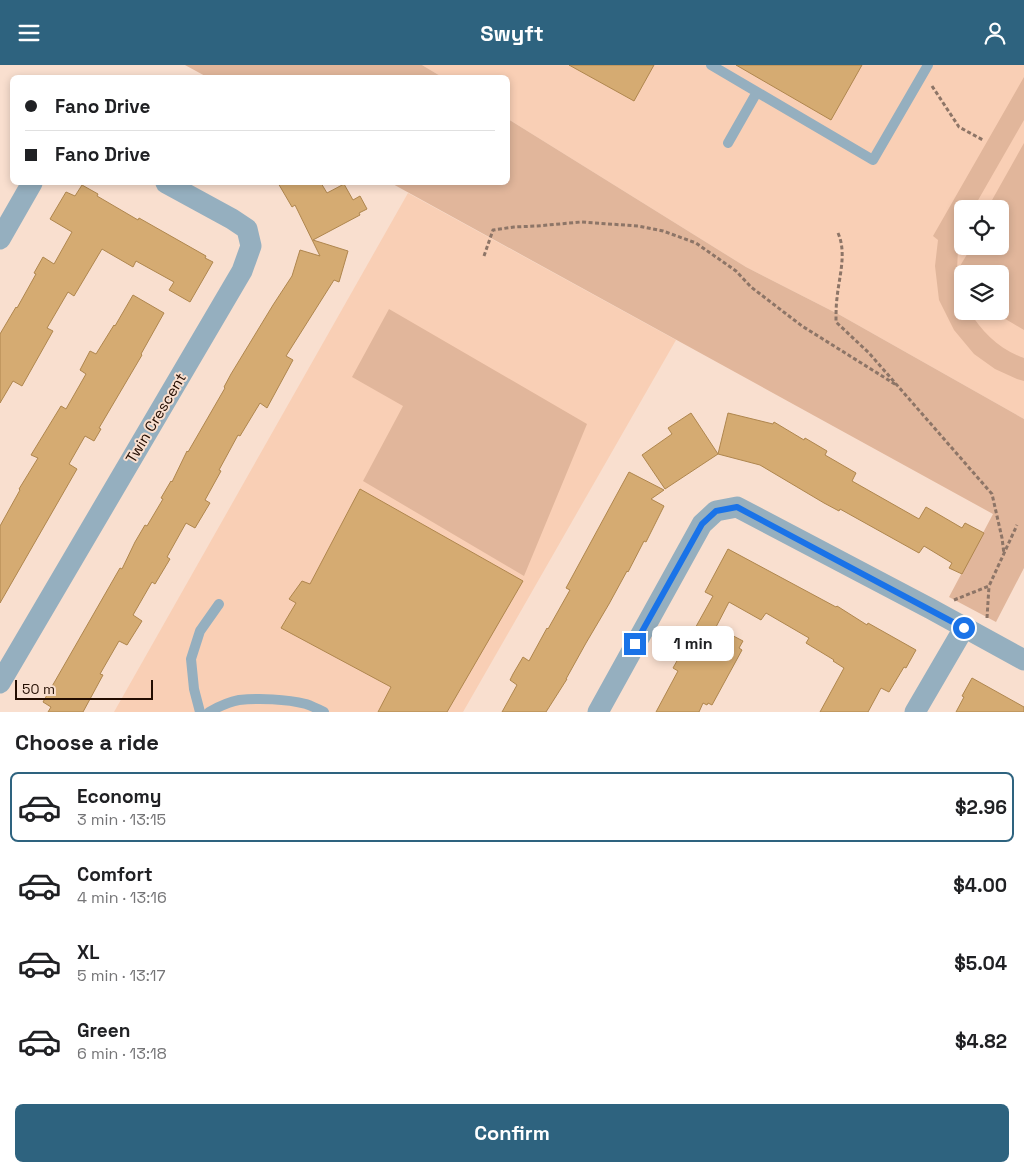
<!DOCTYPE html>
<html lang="en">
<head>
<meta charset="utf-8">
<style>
	body { margin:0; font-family:"Space Grotesk",sans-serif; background:#f6f6f6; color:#202124; height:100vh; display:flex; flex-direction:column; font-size:19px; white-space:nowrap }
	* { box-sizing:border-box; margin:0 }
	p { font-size:16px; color:#757577 }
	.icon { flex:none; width:28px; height:28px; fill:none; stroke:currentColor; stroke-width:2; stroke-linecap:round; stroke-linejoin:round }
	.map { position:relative; height:647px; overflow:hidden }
	.side { display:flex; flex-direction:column; background:#fff; flex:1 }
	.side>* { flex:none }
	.guide { position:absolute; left:10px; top:10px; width:500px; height:110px; border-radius:8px; box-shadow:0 2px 8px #0003; display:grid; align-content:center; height:110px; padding:0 15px; background:#fff }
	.tools { position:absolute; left:954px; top:135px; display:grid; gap:10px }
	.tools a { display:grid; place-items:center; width:55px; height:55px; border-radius:8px; background:#fff; box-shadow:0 2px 8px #0003; font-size:25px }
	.scale { position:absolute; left:15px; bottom:12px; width:138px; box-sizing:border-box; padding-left:5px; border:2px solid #230d01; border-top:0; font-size:14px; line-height:18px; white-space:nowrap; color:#230d01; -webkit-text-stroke:4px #f9dfcf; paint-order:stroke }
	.end { position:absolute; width:22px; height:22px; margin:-11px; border:6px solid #1a73e8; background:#fff; box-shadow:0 0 0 2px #fff }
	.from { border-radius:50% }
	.bubble { position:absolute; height:35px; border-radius:8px; background:#fff; box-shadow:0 2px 8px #0003; font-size:16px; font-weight:700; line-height:35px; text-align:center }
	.guide b { display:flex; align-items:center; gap:18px; height:48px; font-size:19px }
	.guide b+b { border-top:1px solid #e0e0e0 }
	.guide i { width:12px; height:12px; background:#202124 }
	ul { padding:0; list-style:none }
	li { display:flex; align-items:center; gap:15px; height:70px; margin:0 10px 8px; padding:0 5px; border:2px solid transparent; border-radius:8px }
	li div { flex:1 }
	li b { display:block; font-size:19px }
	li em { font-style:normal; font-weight:700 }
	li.active { border-color:#2e637f }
	li>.icon { width:45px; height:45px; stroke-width:1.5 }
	h2 { padding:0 15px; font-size:22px; line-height:60px }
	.button { display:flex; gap:10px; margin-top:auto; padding:10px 15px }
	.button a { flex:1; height:58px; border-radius:8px; background:#2e637f; color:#fff; font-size:20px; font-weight:700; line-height:58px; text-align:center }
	header { display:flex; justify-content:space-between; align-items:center; height:65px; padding:0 15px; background:#2e637f; color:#fff; font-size:22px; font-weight:700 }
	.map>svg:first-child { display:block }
	.built { fill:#f9cfb5; fill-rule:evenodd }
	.green { fill:#e1b69b }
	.building { fill:#d5ab72; stroke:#af864e }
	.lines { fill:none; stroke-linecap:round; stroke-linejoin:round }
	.path { stroke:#8d7567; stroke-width:3; stroke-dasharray:4 2.5; stroke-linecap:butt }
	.service { stroke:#95afbf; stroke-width:10 }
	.minor { stroke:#95afbf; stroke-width:21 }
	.route { stroke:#1a73e8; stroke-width:6 }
	.labels { text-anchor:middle; stroke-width:4; stroke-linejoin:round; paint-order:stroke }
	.street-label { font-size:15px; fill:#230d01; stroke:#f9dfcf }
</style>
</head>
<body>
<header><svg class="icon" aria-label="menu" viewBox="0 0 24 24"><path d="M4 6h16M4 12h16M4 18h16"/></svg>Swyft<svg class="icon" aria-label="person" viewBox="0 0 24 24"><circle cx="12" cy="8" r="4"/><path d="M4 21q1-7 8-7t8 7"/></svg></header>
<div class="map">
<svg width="1024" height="647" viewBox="0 0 1024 647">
	<rect width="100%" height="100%" fill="#f9dfcf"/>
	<path class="built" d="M422 0H1024V354L840 250 746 202 508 54V12H442ZM962 144H1000V181H962ZM962 209H1000V246H962Z
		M408 128 676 275 463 647H114Z"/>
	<path class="green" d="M185 0H422L442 12H207Z
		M1024 12V55L973 144H962V166L958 183 957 206 972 181H1000V144H987L1024 78V265L992 246H1000V209H962V230H961L962 233V246H969C982 267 1000 285 1024 293V316L1017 314 995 304 974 289 954 265 939 235 935 201 938 175 933 171Z
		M508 54 746 202 840 250 1024 354V503L996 557 949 532 993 449 391 118H508Z
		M389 244 587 359 524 511 363 416 403 341 352 312Z"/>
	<path class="building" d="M569 0H654L634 36Z
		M736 0H862L831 55Z
		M278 118H321L327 128 344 119 353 135 360 131 367 144 359 148 360 150 313 175 348 186 339 217 334 215 286 291 293 295 267 343 260 338 240 371 238 370 219 405 221 406 205 435 210 438 195 463 186 458 167 492 170 494 155 519 152 517 133 550 142 556 127 580 119 576 100 609 103 610 83 647H48L51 642 43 637 120 503 122 504 135 477 145 460 147 461 163 434 161 433 171 416 172 417 187 386 188 387 225 323 224 322 231 309 273 240 292 211 300 185 320 191 295 140 292 142Z
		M82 120 98 129 97 131 138 155 139 153 206 191 205 193 213 197 190 237 169 225 174 217 136 196 133 202 102 184 74 231 68 227 47 263 53 266 22 321 13 316 0 338V269L16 242 17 243 36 209 34 208 43 192 54 199 72 167 50 154 66 127 75 131Z
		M133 230 164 248 141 289 142 290 99 363 101 364 94 376 85 371 69 399 77 404 0 538V461L20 425 19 424 38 393 31 390 61 341 66 344 86 309 80 305 90 286 96 289 114 260 115 261Z
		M691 348 718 389 728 348 773 359 774 357 804 375 805 373 827 386 825 390 856 408 852 416 919 454 926 442 962 463 965 458 984 468 962 509 949 503 952 498 924 481 919 488 840 444 839 446 824 438 760 400 718 389 665 424 642 390 672 369 668 363Z
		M629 407 664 425 651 434 664 441 646 477 644 476 628 507 627 506 609 539 586 578 566 614H567L546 647H502L517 620 510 615 513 609 523 592 529 596 547 563 548 564 570 525 566 523Z
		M360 424 523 516 447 647H378L391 622 281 563 296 538 289 534 302 516 310 519Z
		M728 484 836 542 837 541 867 560 868 558 916 585 906 603 904 602 889 627 881 623 868 647H820L844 603 833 596 834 595 806 578 809 573 766 548 761 555 729 537 716 562 743 576 739 583 742 585 712 640 708 638 707 640 703 638 699 647H656L678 606 673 603 713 531 705 527Z
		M972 613 1024 642V647H956L964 632 962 631Z"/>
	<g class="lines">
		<path class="path" d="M932 21 959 62 983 75
			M838 168C847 188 839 212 837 233 836 241 836 249 836 257L869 288 992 429 1002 473 1004 489
			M484 191 493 165 514 162 537 161 581 157 638 161 663 166 696 178 736 206 751 222 802 261 898 321
			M954 535 989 521 1017 460
			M987 553 989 521"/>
		<path class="service" d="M711 0 873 95 928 0
			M728 78 757 27
			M200 647 194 624 191 594 200 566 219 539
			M209 647C218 642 228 637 239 635 259 633 286 634 306 639 312 641 318 644 324 647"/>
		<path class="minor" d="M0 174 32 118
			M0 618 242 206 251 181 247 164 232 154 166 118
			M598 647 702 459 716 446 737 442 931 544 1024 595
			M915 647 964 563"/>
	</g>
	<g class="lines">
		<path class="route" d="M635 579 702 459 716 446 737 442 964 563"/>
	</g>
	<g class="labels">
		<g class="street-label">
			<text transform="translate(156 353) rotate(-59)" y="5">Twin Crescent</text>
		</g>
	</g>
</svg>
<div class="tools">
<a><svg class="icon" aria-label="locate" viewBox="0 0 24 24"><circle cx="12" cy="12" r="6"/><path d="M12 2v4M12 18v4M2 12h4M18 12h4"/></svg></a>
<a><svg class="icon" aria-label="layers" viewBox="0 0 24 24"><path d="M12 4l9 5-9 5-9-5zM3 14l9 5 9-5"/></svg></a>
</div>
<div class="scale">50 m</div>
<i class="end from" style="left:964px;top:563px"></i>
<i class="end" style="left:635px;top:579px"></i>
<div class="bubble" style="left:652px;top:561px;width:82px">1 min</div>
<div class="guide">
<b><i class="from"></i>Fano Drive</b>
<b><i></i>Fano Drive</b>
</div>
</div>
<section class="side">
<h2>Choose a ride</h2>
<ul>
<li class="active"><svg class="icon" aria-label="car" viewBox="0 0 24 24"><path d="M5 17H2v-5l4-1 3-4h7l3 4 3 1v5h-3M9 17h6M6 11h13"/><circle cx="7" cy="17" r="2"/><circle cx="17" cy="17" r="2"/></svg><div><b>Economy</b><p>3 min · 13:15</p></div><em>$2.96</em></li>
<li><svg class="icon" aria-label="car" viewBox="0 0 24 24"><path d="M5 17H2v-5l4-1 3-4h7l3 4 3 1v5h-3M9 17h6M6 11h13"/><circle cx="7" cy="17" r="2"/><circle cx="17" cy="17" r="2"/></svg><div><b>Comfort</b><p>4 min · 13:16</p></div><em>$4.00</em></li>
<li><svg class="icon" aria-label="car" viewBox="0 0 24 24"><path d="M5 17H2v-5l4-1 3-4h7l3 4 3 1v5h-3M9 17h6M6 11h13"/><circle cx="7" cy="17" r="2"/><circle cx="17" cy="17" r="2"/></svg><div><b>XL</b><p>5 min · 13:17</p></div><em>$5.04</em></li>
<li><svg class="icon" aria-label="car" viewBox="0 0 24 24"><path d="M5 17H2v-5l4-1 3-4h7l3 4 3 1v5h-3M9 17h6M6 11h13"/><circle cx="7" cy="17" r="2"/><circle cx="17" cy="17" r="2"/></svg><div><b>Green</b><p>6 min · 13:18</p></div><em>$4.82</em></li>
</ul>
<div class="button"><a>Confirm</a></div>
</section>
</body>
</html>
